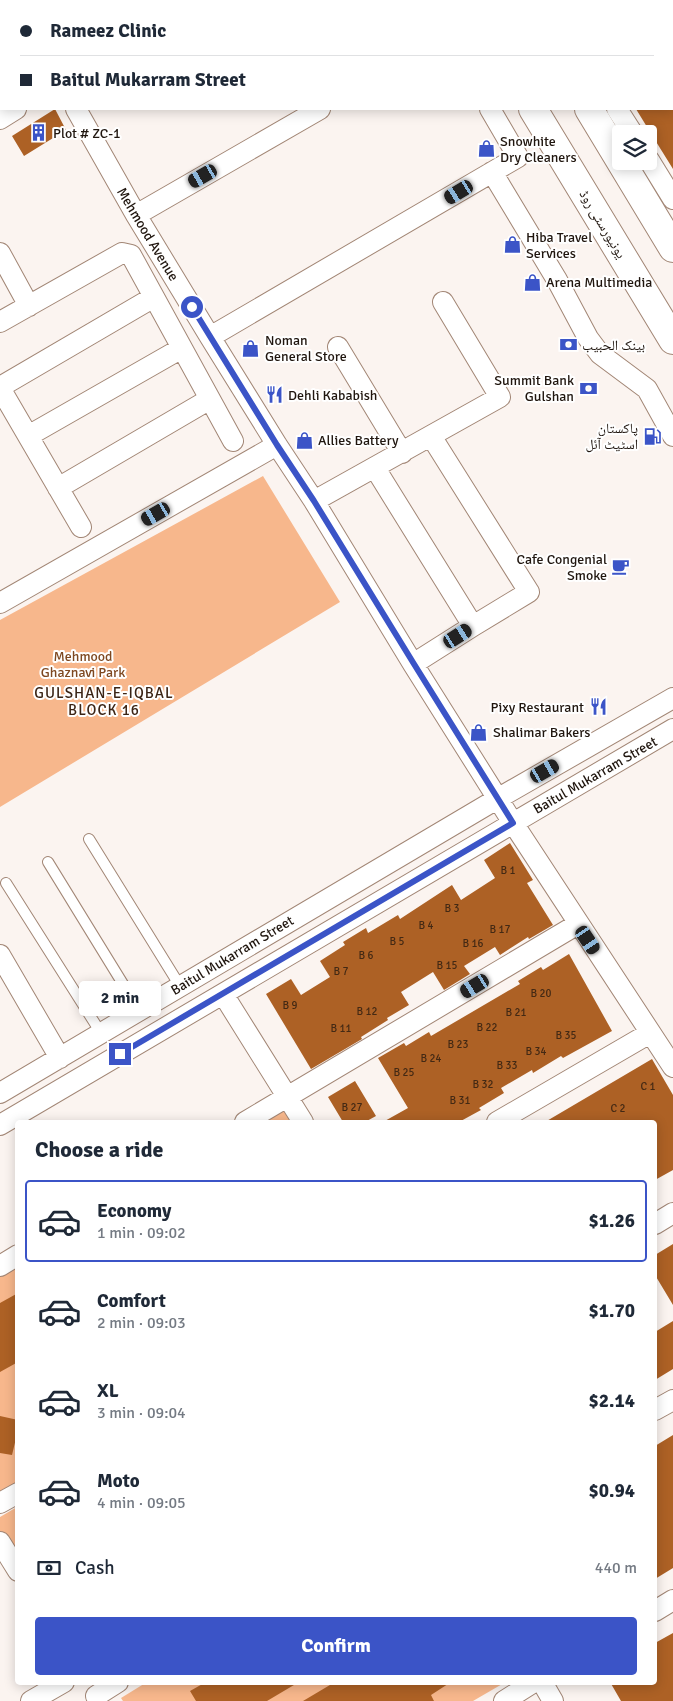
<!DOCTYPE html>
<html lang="en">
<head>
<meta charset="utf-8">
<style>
	body { margin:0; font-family:Signika,"Noto Naskh Arabic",sans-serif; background:#f6f6f7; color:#1f2937; height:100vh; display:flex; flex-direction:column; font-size:19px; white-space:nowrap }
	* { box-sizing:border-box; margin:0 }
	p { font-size:16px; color:#747a83 }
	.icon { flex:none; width:28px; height:28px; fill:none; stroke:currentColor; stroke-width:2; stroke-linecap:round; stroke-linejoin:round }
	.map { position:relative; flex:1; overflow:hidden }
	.drawer { position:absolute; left:15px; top:1120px; width:642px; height:565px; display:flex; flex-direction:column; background:#fff; border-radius:5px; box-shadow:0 2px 12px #0003 }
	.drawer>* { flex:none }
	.hud { position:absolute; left:0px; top:0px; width:674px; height:110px; box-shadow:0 2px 12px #0003; display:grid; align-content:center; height:110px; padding:0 20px; background:#fff }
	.controls { position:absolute; left:612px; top:125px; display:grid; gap:10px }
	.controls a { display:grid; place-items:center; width:45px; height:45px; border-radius:5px; background:#fff; box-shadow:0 2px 12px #0003; font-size:25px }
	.end { position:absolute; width:22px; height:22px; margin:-11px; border:6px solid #3b54c7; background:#fff; box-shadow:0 0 0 2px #fff }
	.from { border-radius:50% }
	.bubble { position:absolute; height:35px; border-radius:5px; background:#fff; box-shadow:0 2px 12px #0003; font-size:16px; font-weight:700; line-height:35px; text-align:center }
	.car { position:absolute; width:15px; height:30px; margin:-15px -8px; border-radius:6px; box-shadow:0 0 4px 1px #0007; background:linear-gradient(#222 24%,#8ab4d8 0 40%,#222 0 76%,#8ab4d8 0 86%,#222 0) }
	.hud b { display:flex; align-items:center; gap:18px; height:48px; font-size:19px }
	.hud b+b { border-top:1px solid #e0e1e3 }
	.hud i { width:12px; height:12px; background:#1f2937 }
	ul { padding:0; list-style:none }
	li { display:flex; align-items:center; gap:15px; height:82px; margin:0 10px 8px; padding:0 10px; border:2px solid transparent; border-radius:5px }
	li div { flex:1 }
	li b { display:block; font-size:19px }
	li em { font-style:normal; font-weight:700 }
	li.active { border-color:#3b54c7 }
	li>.icon { width:45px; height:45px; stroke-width:1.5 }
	h2 { padding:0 20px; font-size:22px; line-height:60px }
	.pay { display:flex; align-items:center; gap:12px; height:55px; padding:0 20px; font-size:19px }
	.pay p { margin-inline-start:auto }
	.cta { display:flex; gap:10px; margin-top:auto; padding:10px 20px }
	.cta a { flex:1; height:58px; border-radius:5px; background:#3b54c7; color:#fff; font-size:20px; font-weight:700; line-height:58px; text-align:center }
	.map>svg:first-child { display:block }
	.green { fill:#f7b78c }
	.building { fill:#ad6125 }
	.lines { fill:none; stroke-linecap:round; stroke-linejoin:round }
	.lane-casing { stroke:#a28675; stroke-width:12 }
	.street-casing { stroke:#a28675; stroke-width:22 }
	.primary-casing { stroke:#a28675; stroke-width:30 }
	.lane { stroke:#fff; stroke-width:10 }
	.street { stroke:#fff; stroke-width:20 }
	.primary { stroke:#fff; stroke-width:28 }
	.route { stroke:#3b54c7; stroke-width:6 }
	.labels { text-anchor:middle; stroke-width:4; stroke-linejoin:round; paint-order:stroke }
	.number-label { font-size:11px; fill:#432914 }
	.poi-label { font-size:14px; fill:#20160f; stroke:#fff; text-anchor:start }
	.street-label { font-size:14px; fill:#20160f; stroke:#fff }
	.park-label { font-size:14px; fill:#7e4820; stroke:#fff }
	.neighbourhood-label { font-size:15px; letter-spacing:1px; fill:#3b2415; stroke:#fff }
</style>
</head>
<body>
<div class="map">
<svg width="673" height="1701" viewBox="0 0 673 1701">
	<rect width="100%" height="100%" fill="#fbf4f0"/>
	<path class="green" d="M263 476 340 602 0 807V620Z
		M285 1109 293 1122H263Z
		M17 1267V1482L0 1493V1277Z
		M17 1507V1559L0 1533V1517Z
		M147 1682 504 1683 473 1701H123L121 1698Z"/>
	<path class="building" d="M55 109 66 130 24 156 12 136Z
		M636 109H673V169L655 140Z
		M510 843 533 880 527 883 553 925 529 939 528 937 500 955 495 947 464 966 470 974 444 990 433 972 401 992 409 1005 387 1018 388 1020 361 1037 362 1039 311 1069 266 994 291 979 301 995 330 977 320 961 345 945 343 942 366 928 368 933 398 915 400 919 452 885 461 900 495 878 484 860Z
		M569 954 612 1031 563 1058 561 1056 533 1073 532 1070 501 1088 504 1093 479 1108 481 1110 459 1122H383L408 1108 378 1058 404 1043 406 1046 429 1032 431 1036 520 984 518 981 541 967 543 970Z
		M652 1059 673 1095V1170L655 1180V1122H545Z
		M355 1081 376 1116 365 1122H343L328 1097Z
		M673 1244V1305L655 1275V1255Z
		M18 1293V1362L0 1372V1303Z
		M673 1321V1369L655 1380V1332Z
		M0 1416 18 1420V1430L12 1455 0 1453Z
		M673 1435V1568L655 1579V1446Z
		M673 1633V1701H621L610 1682H655V1643Z
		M206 1682H299L267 1701H196L190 1691Z
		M335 1682H451L431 1695 434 1701H303Z"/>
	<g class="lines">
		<defs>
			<path id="lane" d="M89 839 180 986
				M48 862 139 1010
				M6 883 101 1033"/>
			<path id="street" d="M425 0 426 1
				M550 0 551 1
				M148 1 150 0
				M197 1 199 0
				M0 88 1 87
				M76 109 136 215 210 337 277 445 314 501 413 664 513 823 673 1067
				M617 109 633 134
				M0 119 16 109
				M649 160 673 199
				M492 172 557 280 588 338 600 354 647 389 673 436
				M136 215 320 109
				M0 253 29 306
				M0 322 122 253 131 255 233 441
				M210 337 518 157 490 109
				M338 347 402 453
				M0 387 154 297
				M0 388 81 527
				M28 436 182 348
				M375 468 473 626
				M58 488 210 399
				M314 501 500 397 443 302
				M0 603 277 445
				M413 664 473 626 529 592 431 436
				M0 955 60 1058
				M223 994 303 1122
				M0 1093 497 799 673 698
				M245 1122 578 924
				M497 1122 650 1033
				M0 1125 673 729
				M655 1224 673 1213
				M0 1266 18 1255
				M655 1410 673 1400
				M0 1503 18 1493
				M0 1542 18 1571
				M655 1611 673 1600
				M542 1682 553 1701
				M96 1696 118 1682
				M31 1701 64 1682
				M504 1701 534 1682"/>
			<path id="primary" d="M466 0V1
				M523 0 524 1
				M533 109 673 340
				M589 109 673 248"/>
		</defs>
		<use href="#lane" class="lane-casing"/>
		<use href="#street" class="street-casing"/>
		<use href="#primary" class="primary-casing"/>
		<use href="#lane" class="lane"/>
		<use href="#street" class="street"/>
		<use href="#primary" class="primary"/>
	</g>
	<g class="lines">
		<path class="route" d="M120 1054 513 823 414 664 314 501 277 445 192 307"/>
	</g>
	<defs>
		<symbol id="building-bare" viewBox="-9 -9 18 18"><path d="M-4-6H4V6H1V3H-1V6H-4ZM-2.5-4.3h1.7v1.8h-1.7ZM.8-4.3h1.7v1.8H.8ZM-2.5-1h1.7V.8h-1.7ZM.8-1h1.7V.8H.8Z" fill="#3b54c7" stroke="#fff" stroke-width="2.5" paint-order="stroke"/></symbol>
		<symbol id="shop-bare" viewBox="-9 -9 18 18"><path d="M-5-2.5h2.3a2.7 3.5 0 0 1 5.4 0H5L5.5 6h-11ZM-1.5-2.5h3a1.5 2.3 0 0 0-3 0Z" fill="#3b54c7" stroke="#fff" stroke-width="2.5" paint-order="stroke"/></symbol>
		<symbol id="bank-bare" viewBox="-9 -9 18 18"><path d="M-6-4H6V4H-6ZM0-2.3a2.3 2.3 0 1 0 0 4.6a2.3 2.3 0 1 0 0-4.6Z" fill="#3b54c7" stroke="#fff" stroke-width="2.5" paint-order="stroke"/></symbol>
		<symbol id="restaurant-bare" viewBox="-9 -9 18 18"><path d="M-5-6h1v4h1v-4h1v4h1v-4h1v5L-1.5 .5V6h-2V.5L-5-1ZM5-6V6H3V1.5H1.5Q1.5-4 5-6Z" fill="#3b54c7" stroke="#fff" stroke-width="2.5" paint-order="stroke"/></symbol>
		<symbol id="fuel-bare" viewBox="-9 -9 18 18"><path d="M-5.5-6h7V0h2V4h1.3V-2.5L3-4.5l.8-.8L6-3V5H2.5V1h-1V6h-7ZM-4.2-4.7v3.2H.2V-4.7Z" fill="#3b54c7" stroke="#fff" stroke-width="2.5" paint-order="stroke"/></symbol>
		<symbol id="cafe-bare" viewBox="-9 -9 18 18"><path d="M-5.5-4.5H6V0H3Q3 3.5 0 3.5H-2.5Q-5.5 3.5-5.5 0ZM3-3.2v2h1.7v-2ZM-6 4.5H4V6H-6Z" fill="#3b54c7" stroke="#fff" stroke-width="2.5" paint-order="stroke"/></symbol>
	</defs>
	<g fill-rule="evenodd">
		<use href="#building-bare" x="26" y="120" width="25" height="25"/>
		<use href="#shop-bare" x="474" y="136" width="25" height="25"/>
		<use href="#shop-bare" x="500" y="232" width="25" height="25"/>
		<use href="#shop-bare" x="520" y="270" width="25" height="25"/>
		<use href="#bank-bare" x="556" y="332" width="25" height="25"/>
		<use href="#shop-bare" x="238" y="336" width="25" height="25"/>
		<use href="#bank-bare" x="576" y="376" width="25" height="25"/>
		<use href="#restaurant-bare" x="262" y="382" width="25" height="25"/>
		<use href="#fuel-bare" x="640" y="424" width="25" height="25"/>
		<use href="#shop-bare" x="292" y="428" width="25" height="25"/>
		<use href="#cafe-bare" x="608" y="554" width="25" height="25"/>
		<use href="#restaurant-bare" x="586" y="694" width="25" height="25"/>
		<use href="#shop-bare" x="466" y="720" width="25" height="25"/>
	</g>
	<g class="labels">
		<g class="number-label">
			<text x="508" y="874">B 1</text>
			<text x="452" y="912">B 3</text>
			<text x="426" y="929">B 4</text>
			<text x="500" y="933">B 17</text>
			<text x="397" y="945">B 5</text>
			<text x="473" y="947">B 16</text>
			<text x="366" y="959">B 6</text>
			<text x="447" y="969">B 15</text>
			<text x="341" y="975">B 7</text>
			<text x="541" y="997">B 20</text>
			<text x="290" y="1009">B 9</text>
			<text x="367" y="1015">B 12</text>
			<text x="516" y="1016">B 21</text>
			<text x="487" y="1031">B 22</text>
			<text x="341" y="1032">B 11</text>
			<text x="566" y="1039">B 35</text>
			<text x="458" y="1048">B 23</text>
			<text x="536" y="1055">B 34</text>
			<text x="431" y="1062">B 24</text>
			<text x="507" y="1069">B 33</text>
			<text x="404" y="1076">B 25</text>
			<text x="483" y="1088">B 32</text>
			<text x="648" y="1090">C 1</text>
			<text x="460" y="1104">B 31</text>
			<text x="352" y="1111">B 27</text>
			<text x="618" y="1112">C 2</text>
		</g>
		<g class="poi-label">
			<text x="53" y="138">Plot # ZC-1</text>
			<text x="500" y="146">Snowhite<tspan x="500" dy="16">Dry Cleaners</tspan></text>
			<text x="526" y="242">Hiba Travel<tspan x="526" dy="16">Services</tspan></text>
			<text x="546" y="287">Arena Multimedia</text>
			<text x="265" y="345">Noman<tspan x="265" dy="16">General Store</tspan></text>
			<text x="582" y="350">بينک الحبيب</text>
			<text x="574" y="385" text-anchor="end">Summit Bank<tspan x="574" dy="16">Gulshan</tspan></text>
			<text x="288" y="400">Dehli Kababish</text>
			<text x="638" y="433" text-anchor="end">پاکستان<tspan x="638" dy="16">اسٹیٹ آئل</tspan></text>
			<text x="318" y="445">Allies Battery</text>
			<text x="607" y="564" text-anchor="end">Cafe Congenial<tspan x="607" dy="16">Smoke</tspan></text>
			<text x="584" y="712" text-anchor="end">Pixy Restaurant</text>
			<text x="493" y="737">Shalimar Bakers</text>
		</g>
		<g class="street-label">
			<text transform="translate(603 224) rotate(59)" y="5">یونیورسٹی روڈ</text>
			<text transform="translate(148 234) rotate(59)" y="5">Mehmood Avenue</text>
			<text transform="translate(595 775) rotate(-30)" y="5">Baitul Mukarram Street</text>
			<text transform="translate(232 955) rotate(-31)" y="5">Baitul Mukarram Street</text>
		</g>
		<g class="park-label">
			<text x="83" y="661">Mehmood<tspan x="83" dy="16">Ghaznavi Park</tspan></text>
		</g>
		<g class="neighbourhood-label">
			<text x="104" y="698">GULSHAN-E-IQBAL<tspan x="104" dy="17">BLOCK 16</tspan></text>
		</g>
	</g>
</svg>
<div class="controls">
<a><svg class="icon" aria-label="layers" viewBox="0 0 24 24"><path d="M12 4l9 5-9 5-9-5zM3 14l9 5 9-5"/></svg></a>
</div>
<i class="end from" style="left:192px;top:307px"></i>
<i class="end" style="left:120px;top:1054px"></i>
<div class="bubble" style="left:79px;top:981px;width:82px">2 min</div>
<i class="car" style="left:203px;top:176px;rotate:240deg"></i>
<i class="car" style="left:459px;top:192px;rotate:239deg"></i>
<i class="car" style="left:156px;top:514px;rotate:240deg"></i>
<i class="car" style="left:458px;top:636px;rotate:57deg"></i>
<i class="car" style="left:545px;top:771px;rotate:60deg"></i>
<i class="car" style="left:588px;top:940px;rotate:146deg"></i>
<i class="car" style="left:475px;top:986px;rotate:239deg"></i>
<div class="hud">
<b><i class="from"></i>Rameez Clinic</b>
<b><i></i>Baitul Mukarram Street</b>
</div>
<section class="drawer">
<h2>Choose a ride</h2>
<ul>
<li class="active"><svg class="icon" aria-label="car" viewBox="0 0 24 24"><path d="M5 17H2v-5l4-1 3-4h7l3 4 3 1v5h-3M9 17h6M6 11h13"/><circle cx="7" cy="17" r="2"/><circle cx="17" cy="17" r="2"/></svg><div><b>Economy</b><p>1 min · 09:02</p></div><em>$1.26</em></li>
<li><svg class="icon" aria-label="car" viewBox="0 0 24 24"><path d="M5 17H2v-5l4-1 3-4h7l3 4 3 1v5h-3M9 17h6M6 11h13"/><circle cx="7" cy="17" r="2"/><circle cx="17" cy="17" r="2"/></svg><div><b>Comfort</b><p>2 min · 09:03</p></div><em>$1.70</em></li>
<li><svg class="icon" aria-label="car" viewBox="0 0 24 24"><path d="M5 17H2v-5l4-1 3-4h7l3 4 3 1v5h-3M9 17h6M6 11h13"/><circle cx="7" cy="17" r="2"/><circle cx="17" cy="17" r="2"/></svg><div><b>XL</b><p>3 min · 09:04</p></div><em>$2.14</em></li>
<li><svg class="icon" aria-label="car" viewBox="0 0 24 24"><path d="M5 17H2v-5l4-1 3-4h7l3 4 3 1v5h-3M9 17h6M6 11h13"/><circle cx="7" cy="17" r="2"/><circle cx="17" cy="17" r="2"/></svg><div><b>Moto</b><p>4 min · 09:05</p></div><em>$0.94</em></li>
</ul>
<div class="pay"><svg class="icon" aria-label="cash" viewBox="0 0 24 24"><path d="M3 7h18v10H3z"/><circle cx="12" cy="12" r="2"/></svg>Cash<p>440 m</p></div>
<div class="cta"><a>Confirm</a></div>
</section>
</div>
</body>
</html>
